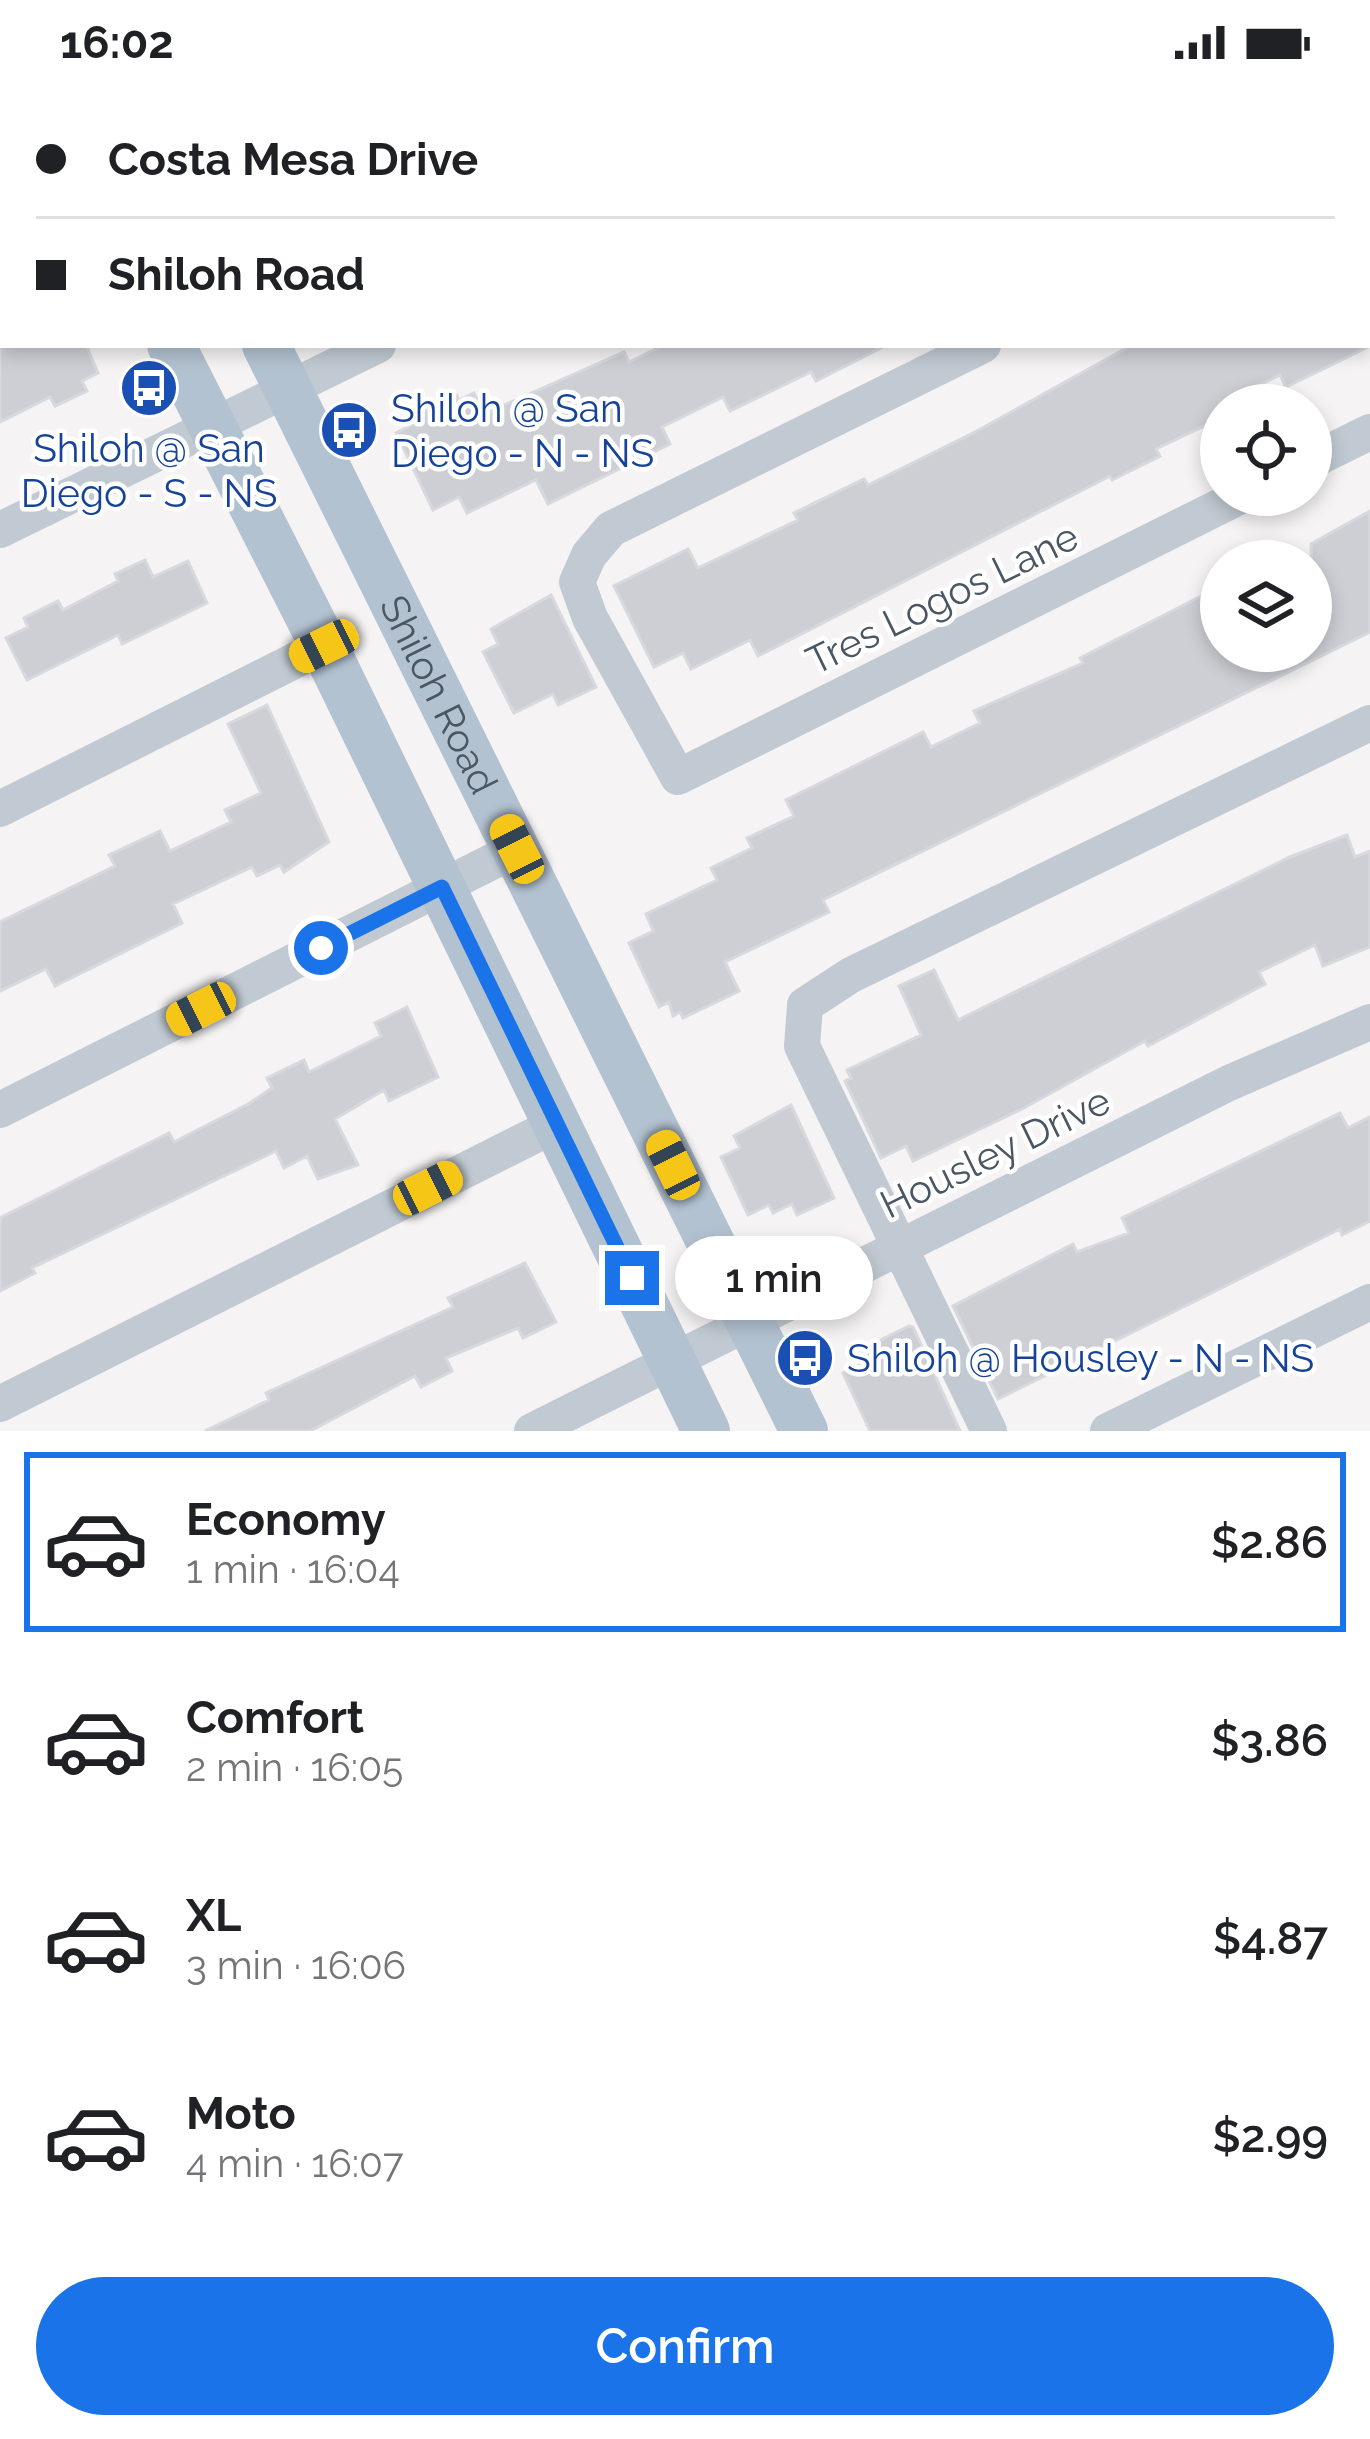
<!DOCTYPE html>
<html lang="en">
<head>
<meta charset="utf-8">
<style>
	body { margin:0; font-family:Raleway,sans-serif; background:#f2f2f2; color:#202124; height:100vh; display:flex; flex-direction:column; font-size:45px; white-space:nowrap }
	* { box-sizing:border-box; margin:0 }
	p { font-size:39px; color:#757577 }
	.icon { flex:none; width:66px; height:66px; fill:none; stroke:currentColor; stroke-width:2; stroke-linecap:round; stroke-linejoin:round }
	.map { position:relative; height:1347px; overflow:hidden }
	.side { display:flex; flex-direction:column; background:#fff; flex:1 }
	.side>* { flex:none }
	.banner { position:absolute; left:0px; top:0px; width:1371px; height:264px; box-shadow:0 6px 18px #0003; display:grid; align-content:center; height:264px; padding:0 36px; background:#fff }
	.controls { position:absolute; left:1200px; top:300px; display:grid; gap:24px }
	.controls a { display:grid; place-items:center; width:132px; height:132px; border-radius:50%; background:#fff; box-shadow:0 6px 18px #0003; font-size:60px }
	.end { position:absolute; width:54px; height:54px; margin:-27px; border:15px solid #1a73e8; background:#fff; box-shadow:0 0 0 6px #fff }
	.from { border-radius:50% }
	.bubble { position:absolute; height:84px; border-radius:42px; background:#fff; box-shadow:0 6px 18px #0003; font-size:39px; font-weight:600; line-height:84px; text-align:center }
	.car { position:absolute; width:36px; height:72px; margin:-36px -18px; border-radius:15px; box-shadow:0 0 9px 3px #0007; background:linear-gradient(#f5c518 24%,#345 0 40%,#f5c518 0 76%,#345 0 86%,#f5c518 0) }
	.banner b { display:flex; align-items:center; gap:42px; height:114px; font-size:45px }
	.banner b+b { border-top:3px solid #e0e0e0 }
	.banner i { width:30px; height:30px; background:#202124 }
	ul { padding:21px 0 0; list-style:none }
	li { display:flex; align-items:center; gap:36px; height:180px; margin:0 24px 18px; padding:0 12px; border:6px solid transparent; border-radius:0px }
	li div { flex:1 }
	li b { display:block; font-size:45px }
	li em { font-style:normal; font-weight:600 }
	li.on { border-color:#1a73e8 }
	li>.icon { width:108px; height:108px; stroke-width:1.5 }
	.action { display:flex; gap:24px; margin-top:auto; padding:24px 36px }
	.action a { flex:1; height:138px; border-radius:72px; background:#1a73e8; color:#fff; font-size:48px; font-weight:600; line-height:138px; text-align:center }
	.status { display:flex; justify-content:space-between; align-items:center; height:84px; padding:0 60px; background:#fff; direction:ltr }
	.status svg { height:33px; fill:currentColor }
	.map>svg:first-child { display:block }
	.building { fill:#cdcfd5; stroke:#d7d9de; stroke-width:3 }
	.lines { fill:none; stroke-linecap:round; stroke-linejoin:round }
	.minor { stroke:#c1cad2; stroke-width:36 }
	.major { stroke:#b3c2d1; stroke-width:48 }
	.route { stroke:#1a73e8; stroke-width:15 }
	.labels { text-anchor:middle; stroke-width:9; stroke-linejoin:round; paint-order:stroke }
	.transit-label { font-size:39px; fill:#164399; stroke:#fff; text-anchor:start }
	.street-label { font-size:39px; fill:#4a5661; stroke:#fff }
</style>
</head>
<body>
<div class="status"><b>16:02</b><svg viewBox="0 0 49 12"><path d="M0 12V9h3v3zM5 12V6h3v6zM10 12V3h3v9zM15 12V0h3v12zM26 1h20v11H26zM47 4h2v5h-2z"/></svg></div>
<div class="map">
<svg width="1370" height="1347" viewBox="0 0 1370 1347">
	<rect width="100%" height="100%" fill="#f5f3f3"/>
	<path class="building" d="M0 261H86L98 289 82 297 87 307 55 322 50 313 0 338Z
		M664 261H887L816 297 811 288 730 327 723 313 662 343 670 360 548 420 536 396 467 429 459 413 433 426 396 349 411 341 408 335 457 311 459 316 474 309 484 330 624 268 629 278Z
		M1132 261 1370 262 1286 303 1280 291 1221 320V334L1156 365 1160 372 1112 396 1110 392 758 572 750 556 691 585 683 569 654 583 614 502 688 465 698 484 798 436 794 429 864 395 868 401 975 348Z
		M1370 427V548L823 816 829 828 725 878 739 907 683 934 680 928 673 932 669 918 659 923 629 859 653 847 646 830 717 796 711 784 752 764 747 754 794 732 786 716 923 648 931 663 980 639 974 627 1083 579 1080 574 1221 502V567H1311V460Z
		M145 476 153 493 188 477 207 519 122 560 118 551 27 596 6 554 28 543 24 534 58 517 63 526 118 497 115 490Z
		M551 511 596 603 558 621 553 610 514 629 483 568 498 560 491 545Z
		M267 621 329 758 284 788 280 781 257 792 252 783 173 820 182 839 55 902 46 885 0 907V838L115 782 109 771 160 747 170 767 231 738 225 726 261 709 228 640Z
		M1347 751 1355 773 1370 767V863L1323 882 1315 861 1259 888 1265 900 1148 962 1145 957 1022 1025 913 1077 906 1062 881 1074 845 997 851 994 847 986 921 951 899 902 934 886 958 936 1290 773Z
		M407 923 438 993 389 1017 384 1006 335 1035 358 1081 318 1095 307 1072 284 1084 276 1067 32 1184 35 1189 0 1207V1134L169 1049 174 1058 250 1019 272 1004 267 994 304 976 309 988 381 952 375 939Z
		M791 1021 834 1114 797 1131 792 1120 773 1129 769 1121 748 1131 721 1073 740 1064 734 1052Z
		M1340 1029 1348 1044 1370 1033V1137L1342 1151 1340 1145 998 1315 953 1222 1073 1160 1077 1168 1129 1149 1122 1134Z
		M525 1179 556 1238 523 1254 518 1244 446 1274 452 1287 421 1303 415 1292 310 1347H205L269 1316 266 1309 453 1223 448 1214Z
		M909 1242 913 1243 960 1347H870L843 1289 868 1277 862 1265Z"/>
	<g class="lines">
		<path class="minor" d="M334 0 336 3
			M1297 0 1299 3
			M471 3 477 0
			M986 3 992 0
			M1368 71 1370 70
			M1368 146 1370 150
			M0 151 3 149
			M983 261 611 445 589 471 577 498 590 534 678 693 1243 411
			M1311 377 1370 348
			M0 446 378 261
			M0 725 324 562
			M0 1026 517 765
			M0 1320 557 1040
			M532 1347 1229 999 1370 938
			M989 1347 802 962 805 921 851 891 1370 639
			M1108 1347 1370 1218"/>
		<g class="major">
			<path d="M43 0 44 3"/>
			<path d="M139 0 141 3"/>
			<path d="M171 261 324 562 706 1347"/>
			<path id="s1" d="M266 261 804 1347"/>
		</g>
	</g>
	<g class="lines">
		<path class="route" d="M321 864 442 803 632 1194"/>
	</g>
	<defs>
		<symbol id="bus-disc" viewBox="-11 -11 22 22"><circle r="9.5" fill="#1a4fb4" stroke="#fff"/><path d="M-5-6H5V4H4V6H2V4H-2V6H-4V4H-5ZM-3.5-4V0h7V-4ZM-3.5 1.2v1.5H-2V1.2ZM2 1.2v1.5H3.5V1.2Z" fill="#fff"/></symbol>
	</defs>
	<g fill-rule="evenodd">
		<use href="#bus-disc" x="116" y="271" width="66" height="66"/>
		<use href="#bus-disc" x="316" y="313" width="66" height="66"/>
		<use href="#bus-disc" x="772" y="1241" width="66" height="66"/>
	</g>
	<g class="labels">
		<g class="transit-label">
			<text x="391" y="338">Shiloh @ San<tspan x="391" dy="45">Diego - N - NS</tspan></text>
			<text x="149" y="378" text-anchor="middle">Shiloh @ San<tspan x="149" dy="45">Diego - S - NS</tspan></text>
			<text x="847" y="1288">Shiloh @ Housley - N - NS</text>
		</g>
		<g class="street-label">
			<text transform="translate(942 514) rotate(-26)" y="14">Tres Logos Lane</text>
			<text dy="14" stroke="none"><textPath href="#s1" startOffset="390">Shiloh Road</textPath></text>
			<text transform="translate(995 1068) rotate(-26)" y="14">Housley Drive</text>
		</g>
	</g>
</svg>
<div class="controls">
<a><svg class="icon" aria-label="locate" viewBox="0 0 24 24"><circle cx="12" cy="12" r="6"/><path d="M12 2v4M12 18v4M2 12h4M18 12h4"/></svg></a>
<a><svg class="icon" aria-label="layers" viewBox="0 0 24 24"><path d="M12 4l9 5-9 5-9-5zM3 14l9 5 9-5"/></svg></a>
</div>
<i class="end from" style="left:321px;top:864px"></i>
<i class="end" style="left:632px;top:1194px"></i>
<div class="bubble" style="left:675px;top:1152px;width:198px">1 min</div>
<i class="car" style="left:324px;top:562px;rotate:244deg"></i>
<i class="car" style="left:517px;top:765px;rotate:333deg"></i>
<i class="car" style="left:201px;top:925px;rotate:243deg"></i>
<i class="car" style="left:673px;top:1081px;rotate:334deg"></i>
<i class="car" style="left:428px;top:1104px;rotate:63deg"></i>
<div class="banner">
<b><i class="from"></i>Costa Mesa Drive</b>
<b><i></i>Shiloh Road</b>
</div>
</div>
<section class="side">
<ul>
<li class="on"><svg class="icon" aria-label="car" viewBox="0 0 24 24"><path d="M5 17H2v-5l4-1 3-4h7l3 4 3 1v5h-3M9 17h6M6 11h13"/><circle cx="7" cy="17" r="2"/><circle cx="17" cy="17" r="2"/></svg><div><b>Economy</b><p>1 min · 16:04</p></div><em>$2.86</em></li>
<li><svg class="icon" aria-label="car" viewBox="0 0 24 24"><path d="M5 17H2v-5l4-1 3-4h7l3 4 3 1v5h-3M9 17h6M6 11h13"/><circle cx="7" cy="17" r="2"/><circle cx="17" cy="17" r="2"/></svg><div><b>Comfort</b><p>2 min · 16:05</p></div><em>$3.86</em></li>
<li><svg class="icon" aria-label="car" viewBox="0 0 24 24"><path d="M5 17H2v-5l4-1 3-4h7l3 4 3 1v5h-3M9 17h6M6 11h13"/><circle cx="7" cy="17" r="2"/><circle cx="17" cy="17" r="2"/></svg><div><b>XL</b><p>3 min · 16:06</p></div><em>$4.87</em></li>
<li><svg class="icon" aria-label="car" viewBox="0 0 24 24"><path d="M5 17H2v-5l4-1 3-4h7l3 4 3 1v5h-3M9 17h6M6 11h13"/><circle cx="7" cy="17" r="2"/><circle cx="17" cy="17" r="2"/></svg><div><b>Moto</b><p>4 min · 16:07</p></div><em>$2.99</em></li>
</ul>
<div class="action"><a>Confirm</a></div>
</section>
</body>
</html>
